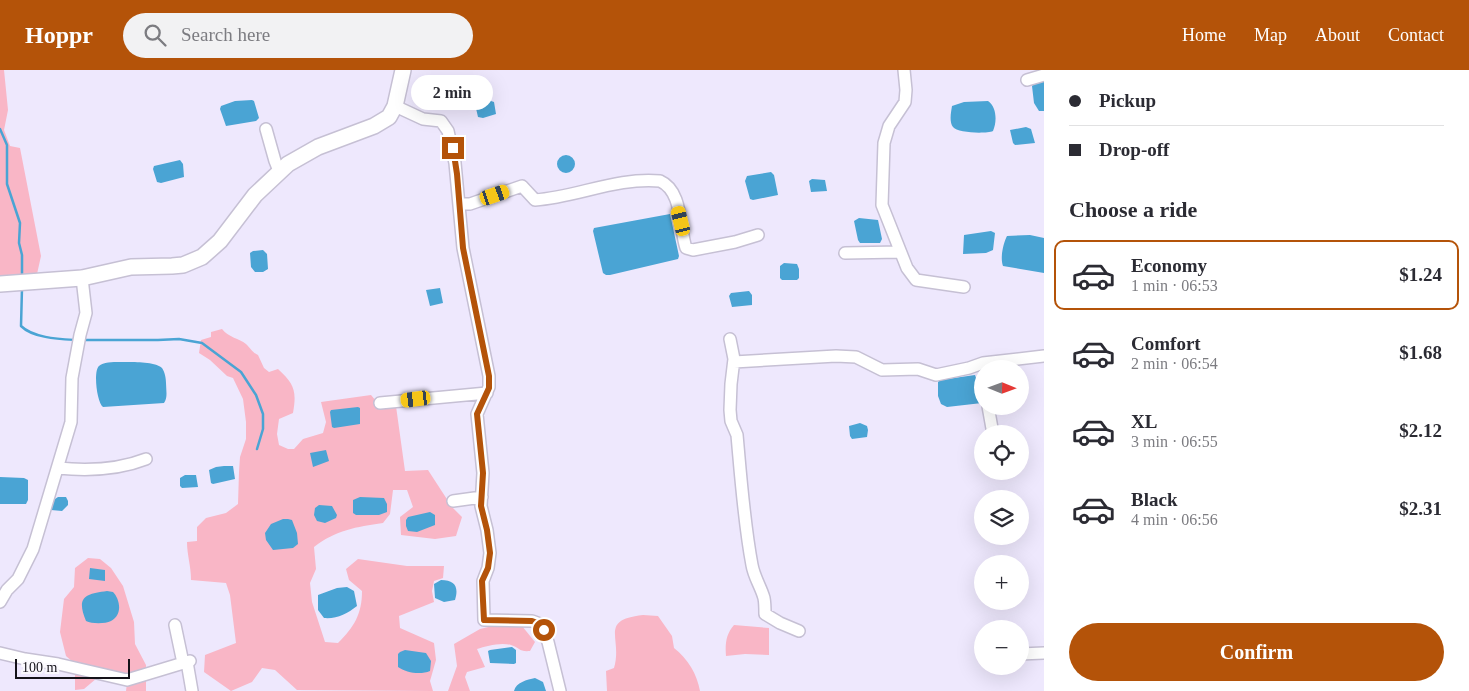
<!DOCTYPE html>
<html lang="en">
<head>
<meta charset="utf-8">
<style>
	body { margin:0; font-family:"Times New Roman",serif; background:#f2f2f3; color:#2b2b33; height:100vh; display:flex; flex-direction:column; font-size:19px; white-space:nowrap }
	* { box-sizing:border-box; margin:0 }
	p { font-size:16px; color:#7c7c81 }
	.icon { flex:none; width:28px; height:28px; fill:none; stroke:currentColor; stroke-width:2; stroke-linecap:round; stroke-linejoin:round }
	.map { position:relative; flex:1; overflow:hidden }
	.panel { display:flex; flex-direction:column; background:#fff; width:425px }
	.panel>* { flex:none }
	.banner { display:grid; align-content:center; height:110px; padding:0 25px; background:#fff }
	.needle { width:32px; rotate:91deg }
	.controls { position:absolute; left:974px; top:290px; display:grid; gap:10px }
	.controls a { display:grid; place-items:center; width:55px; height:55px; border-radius:50%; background:#fff; box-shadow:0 5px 20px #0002; font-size:25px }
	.scale { position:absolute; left:15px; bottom:12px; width:115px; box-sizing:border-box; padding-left:5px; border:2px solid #141219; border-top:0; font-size:14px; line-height:18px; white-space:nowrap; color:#141219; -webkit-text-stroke:4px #faf8fd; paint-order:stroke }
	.end { position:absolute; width:22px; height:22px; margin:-11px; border:6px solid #b45309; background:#fff; box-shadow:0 0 0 2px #fff }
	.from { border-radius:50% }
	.bubble { position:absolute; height:35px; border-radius:18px; background:#fff; box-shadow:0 5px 20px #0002; font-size:16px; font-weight:800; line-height:35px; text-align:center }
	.car { position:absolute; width:15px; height:30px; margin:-15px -8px; border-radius:6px; box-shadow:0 0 4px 1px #0007; background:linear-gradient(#f5c518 24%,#345 0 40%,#f5c518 0 76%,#345 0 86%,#f5c518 0) }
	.banner b { display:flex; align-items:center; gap:18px; height:48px; font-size:19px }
	.banner b+b { border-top:1px solid #e1e1e2 }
	.banner i { width:12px; height:12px; background:#2b2b33 }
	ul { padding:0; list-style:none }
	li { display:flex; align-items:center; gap:15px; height:70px; margin:0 10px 8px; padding:0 15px; border:2px solid transparent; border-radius:10px }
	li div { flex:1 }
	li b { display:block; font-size:19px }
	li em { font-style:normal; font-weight:800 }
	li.selected { border-color:#b45309 }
	li>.icon { width:45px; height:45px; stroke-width:1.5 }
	h2 { padding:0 25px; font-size:22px; line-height:60px }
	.action { display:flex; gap:10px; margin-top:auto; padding:10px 25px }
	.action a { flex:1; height:58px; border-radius:30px; background:#b45309; color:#fff; font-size:20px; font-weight:800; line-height:58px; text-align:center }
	header { display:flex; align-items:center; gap:30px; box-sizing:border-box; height:70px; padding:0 25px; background:#b45309; color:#fff }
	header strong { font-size:24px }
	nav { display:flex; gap:28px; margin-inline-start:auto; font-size:18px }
	.search { width:350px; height:45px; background:#f2f2f3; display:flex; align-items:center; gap:12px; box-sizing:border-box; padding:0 18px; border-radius:28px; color:#7c7c81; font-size:19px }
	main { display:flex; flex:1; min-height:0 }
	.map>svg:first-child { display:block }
	.green { fill:#f9b6c6 }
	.water { fill:#4aa4d4 }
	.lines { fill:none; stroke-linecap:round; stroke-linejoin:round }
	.stream { stroke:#4aa4d4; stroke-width:2.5 }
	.minor-casing { stroke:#c6c0d4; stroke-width:14 }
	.major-casing { stroke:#c6c0d4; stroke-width:18 }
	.minor { stroke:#fff; stroke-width:11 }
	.major { stroke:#fff; stroke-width:15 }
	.route { stroke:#b45309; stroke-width:6 }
</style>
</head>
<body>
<header>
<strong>Hoppr</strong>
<div class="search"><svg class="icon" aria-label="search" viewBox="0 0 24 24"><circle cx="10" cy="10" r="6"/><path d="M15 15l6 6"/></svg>Search here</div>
<nav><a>Home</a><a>Map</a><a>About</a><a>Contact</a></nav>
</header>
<main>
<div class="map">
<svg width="1044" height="621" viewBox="0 0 1044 621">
	<rect width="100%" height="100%" fill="#eee8fd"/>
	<path class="green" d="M0 0H4L8 40 4 60 10 76 20 78 41 186 37 204 0 209Z
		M222 259C229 268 239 268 246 274 251 279 252 282 258 285L264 298 269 302 278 299C294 314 297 320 293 343L279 349 277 364 279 375 288 379H294L303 369 323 363 326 352 321 332 371 325 376 331 395 329 405 401 428 400 452 437 462 447 456 466 435 469 401 465 400 447 413 437 407 420H393L390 444 383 453C356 457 336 460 314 477L316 499 310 513 312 532 325 572 338 573C354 557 362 544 362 521L349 510 346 499 358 489 407 496H444L443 508 434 511 432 521 434 532 399 546 400 558 434 573 436 590 430 611 433 621 297 620 275 600 262 598 252 612 231 621 204 602 205 585 236 573 230 525 226 513 191 510C191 496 187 485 187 472L197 471V457L206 448 226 443 238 434 239 402 240 387 246 369V352L243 329 233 308 227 306 210 290 199 283 201 270 211 267V262Z
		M88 488 100 489 111 498 123 516 134 552 135 574 146 595V621H126L127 613 97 608 84 619 75 620V594L66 586 60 562 64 529 74 517 75 498Z
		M643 545 658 546 672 566 674 578C688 589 697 604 700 621H607L606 601 614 598C623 568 598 550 643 545Z
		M501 554 522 556 535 572 530 581C519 582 520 578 511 575 501 572 486 576 477 579L485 597 467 602 465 607 470 621H448L457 596 454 574 480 559Z
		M734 555 769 558V585L745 584 726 586C725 574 726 564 734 555Z"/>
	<path class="water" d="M1044 10V41H1039L1034 33 1032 16 1034 13Z
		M252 30 254 31 259 48 256 51 226 56 220 39 221 36 235 31Z
		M488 30 494 32 496 44 483 48 478 47 475 34Z
		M988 31C997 37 997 52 993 61 986 64 957 63 953 57 949 52 951 42 952 36L964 32Z
		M1026 57 1031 59 1035 73 1015 75 1013 73 1010 60Z
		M557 94a9 9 0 1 1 18 0a9 9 0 1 1-18 0Z
		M180 90 183 94 184 107 161 113 157 112 153 99 154 96Z
		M771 102 774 105 778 125 753 130 750 129 745 111 747 106Z
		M812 109 825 110 827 121 811 122 809 111Z
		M670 144 679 186 678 189 610 205H606L603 203 593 161 594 158Z
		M859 148 878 150 882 169 880 173H860L858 170 854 151Z
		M991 161 995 163 993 180 986 183 963 184 964 165Z
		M1030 165 1044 168V203L1003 196C1000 188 1003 174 1007 166Z
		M263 180 267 184 268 199 263 202H255L251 197 250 183 253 181Z
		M784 193 797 194 799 199V208L797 210H782L780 208V196Z
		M440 218 443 233 430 236 426 220Z
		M749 221 752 225V235L732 237 729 226 731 223Z
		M119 292C129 292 155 291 162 298 165 302 166 309 166 313 166 320 168 327 164 333L103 337C97 333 93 301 99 296 103 292 113 292 119 292Z
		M975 305 976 308 982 311V333L947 337 941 334 938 326V312L940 310Z
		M358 337 360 338V354L334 358 332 357 330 342 331 340Z
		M860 353 867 356 868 360 867 367 852 369 850 366 849 356Z
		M326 380 329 391 313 397 310 383Z
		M224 396H233L235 409 213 414 211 413 209 400 216 397Z
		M185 405H196L198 417 182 418 180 416V408Z
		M0 407 24 408 28 410V430L26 434H0Z
		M58 427H66L68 431V435L62 441 51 440 50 437 52 431Z
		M360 427 384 428 387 434V442L379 445H356L353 443V430Z
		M319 435 332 436 337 445 336 448 325 453 317 451 314 445 315 438Z
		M430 442 435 445V455L417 462 408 461 406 456V450L408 447Z
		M283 449H288L292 450 297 463 298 474 293 478 273 480 266 470 265 463 271 454Z
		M90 498 105 500V511L89 509Z
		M441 510C455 510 459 517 455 530L444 532 435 528 434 514Z
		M347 517 354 521 357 536C347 544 337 549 324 548L318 540V525L337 518Z
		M107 521 113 522C120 529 123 545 111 551 105 554 92 554 86 551 76 527 85 524 107 521Z
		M512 577 516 580V593L514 594 490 593 488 581 490 580Z
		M405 580 426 583 431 591 430 601C421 605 406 603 398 597V584L400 582Z
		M535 608 543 612 546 621H514C516 612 527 610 535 608Z"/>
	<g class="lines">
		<path class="stream" d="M0 59 7 75V114L20 153 19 173 22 185V207
			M22 218 21 256C33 268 59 269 76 270
			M84 270H158L179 269 202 273 241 302 256 325 263 344V359L257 379"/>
		<defs>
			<path id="minor" d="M904 0 906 20 905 32 889 56 884 73 882 135 907 198 916 210 964 217
				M1027 10 1044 5
				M395 36 423 49 441 51 448 61 455 93 463 178 489 306V317L477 344 483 403 481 436 487 460 490 483 488 498 483 511 484 550 532 551 540 554 548 572 560 621
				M266 59 275 91 279 101
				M459 134H470L522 116 535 130C577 127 617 107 660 111 683 121 679 158 686 178L693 180 735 172 758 165
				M845 183 900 182
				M730 269 734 289 731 314 730 340 731 351 737 365C741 409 744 453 752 495 754 507 761 517 764 528 765 533 765 539 765 544L780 553 799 561
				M734 292 836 286 856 287 882 300 918 299 936 305 969 298 983 293 1044 286
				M380 333 487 323
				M988 336 993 364
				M58 398C88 401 118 400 146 389
				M453 431 482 427
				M0 532 7 520 18 509 33 479 71 352 72 308 80 265 86 243 82 208
				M175 555 183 593
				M0 583 25 589 58 594 127 610 190 591
				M1020 584 1044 583
				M187 592 192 621"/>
			<path id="major" d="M0 214 82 208 131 197 172 196 183 195 202 187 220 171 255 125 288 94 318 77 374 56 389 47 395 36 403 0"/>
		</defs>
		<use href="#minor" class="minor-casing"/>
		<use href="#major" class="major-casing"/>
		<use href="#minor" class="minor"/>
		<use href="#major" class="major"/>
	</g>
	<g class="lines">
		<path class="route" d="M453 78 457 104 463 178 489 306V318L477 344 483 403 481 436 487 460 490 483 488 498 482 511 484 550 532 551 540 554 544 560"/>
	</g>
</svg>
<div class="controls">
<a><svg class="needle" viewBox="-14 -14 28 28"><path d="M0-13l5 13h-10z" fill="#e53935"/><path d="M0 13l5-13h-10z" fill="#7c7c81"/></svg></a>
<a><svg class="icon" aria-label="locate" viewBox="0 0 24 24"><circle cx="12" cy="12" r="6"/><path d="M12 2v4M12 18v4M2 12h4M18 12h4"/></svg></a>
<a><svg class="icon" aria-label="layers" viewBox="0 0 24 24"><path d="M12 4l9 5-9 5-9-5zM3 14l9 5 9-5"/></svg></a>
<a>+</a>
<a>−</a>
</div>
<div class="scale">100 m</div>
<i class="end from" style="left:544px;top:560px"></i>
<i class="end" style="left:453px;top:78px"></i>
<div class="bubble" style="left:411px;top:5px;width:82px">2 min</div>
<i class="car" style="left:495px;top:125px;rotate:71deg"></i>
<i class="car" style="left:681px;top:151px;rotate:346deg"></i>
<i class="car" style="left:416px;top:329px;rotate:263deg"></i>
</div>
<section class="panel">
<div class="banner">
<b><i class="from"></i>Pickup</b>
<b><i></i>Drop-off</b>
</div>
<h2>Choose a ride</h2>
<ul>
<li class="selected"><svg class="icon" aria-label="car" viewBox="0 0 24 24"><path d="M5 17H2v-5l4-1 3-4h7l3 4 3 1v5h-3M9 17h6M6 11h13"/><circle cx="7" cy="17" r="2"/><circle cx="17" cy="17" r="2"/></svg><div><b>Economy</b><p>1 min · 06:53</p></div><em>$1.24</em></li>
<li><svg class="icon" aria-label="car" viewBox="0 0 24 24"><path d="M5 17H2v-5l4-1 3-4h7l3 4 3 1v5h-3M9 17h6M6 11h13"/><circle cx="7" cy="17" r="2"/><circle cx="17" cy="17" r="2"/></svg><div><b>Comfort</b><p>2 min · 06:54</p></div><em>$1.68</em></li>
<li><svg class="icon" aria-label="car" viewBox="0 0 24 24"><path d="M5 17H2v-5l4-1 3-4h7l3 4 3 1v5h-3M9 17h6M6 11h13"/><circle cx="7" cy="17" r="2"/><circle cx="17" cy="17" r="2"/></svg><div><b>XL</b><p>3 min · 06:55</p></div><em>$2.12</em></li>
<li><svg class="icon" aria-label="car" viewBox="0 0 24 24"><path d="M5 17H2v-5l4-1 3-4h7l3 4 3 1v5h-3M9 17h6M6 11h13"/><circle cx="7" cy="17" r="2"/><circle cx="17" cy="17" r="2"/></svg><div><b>Black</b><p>4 min · 06:56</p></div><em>$2.31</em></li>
</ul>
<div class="action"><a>Confirm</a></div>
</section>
</main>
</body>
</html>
